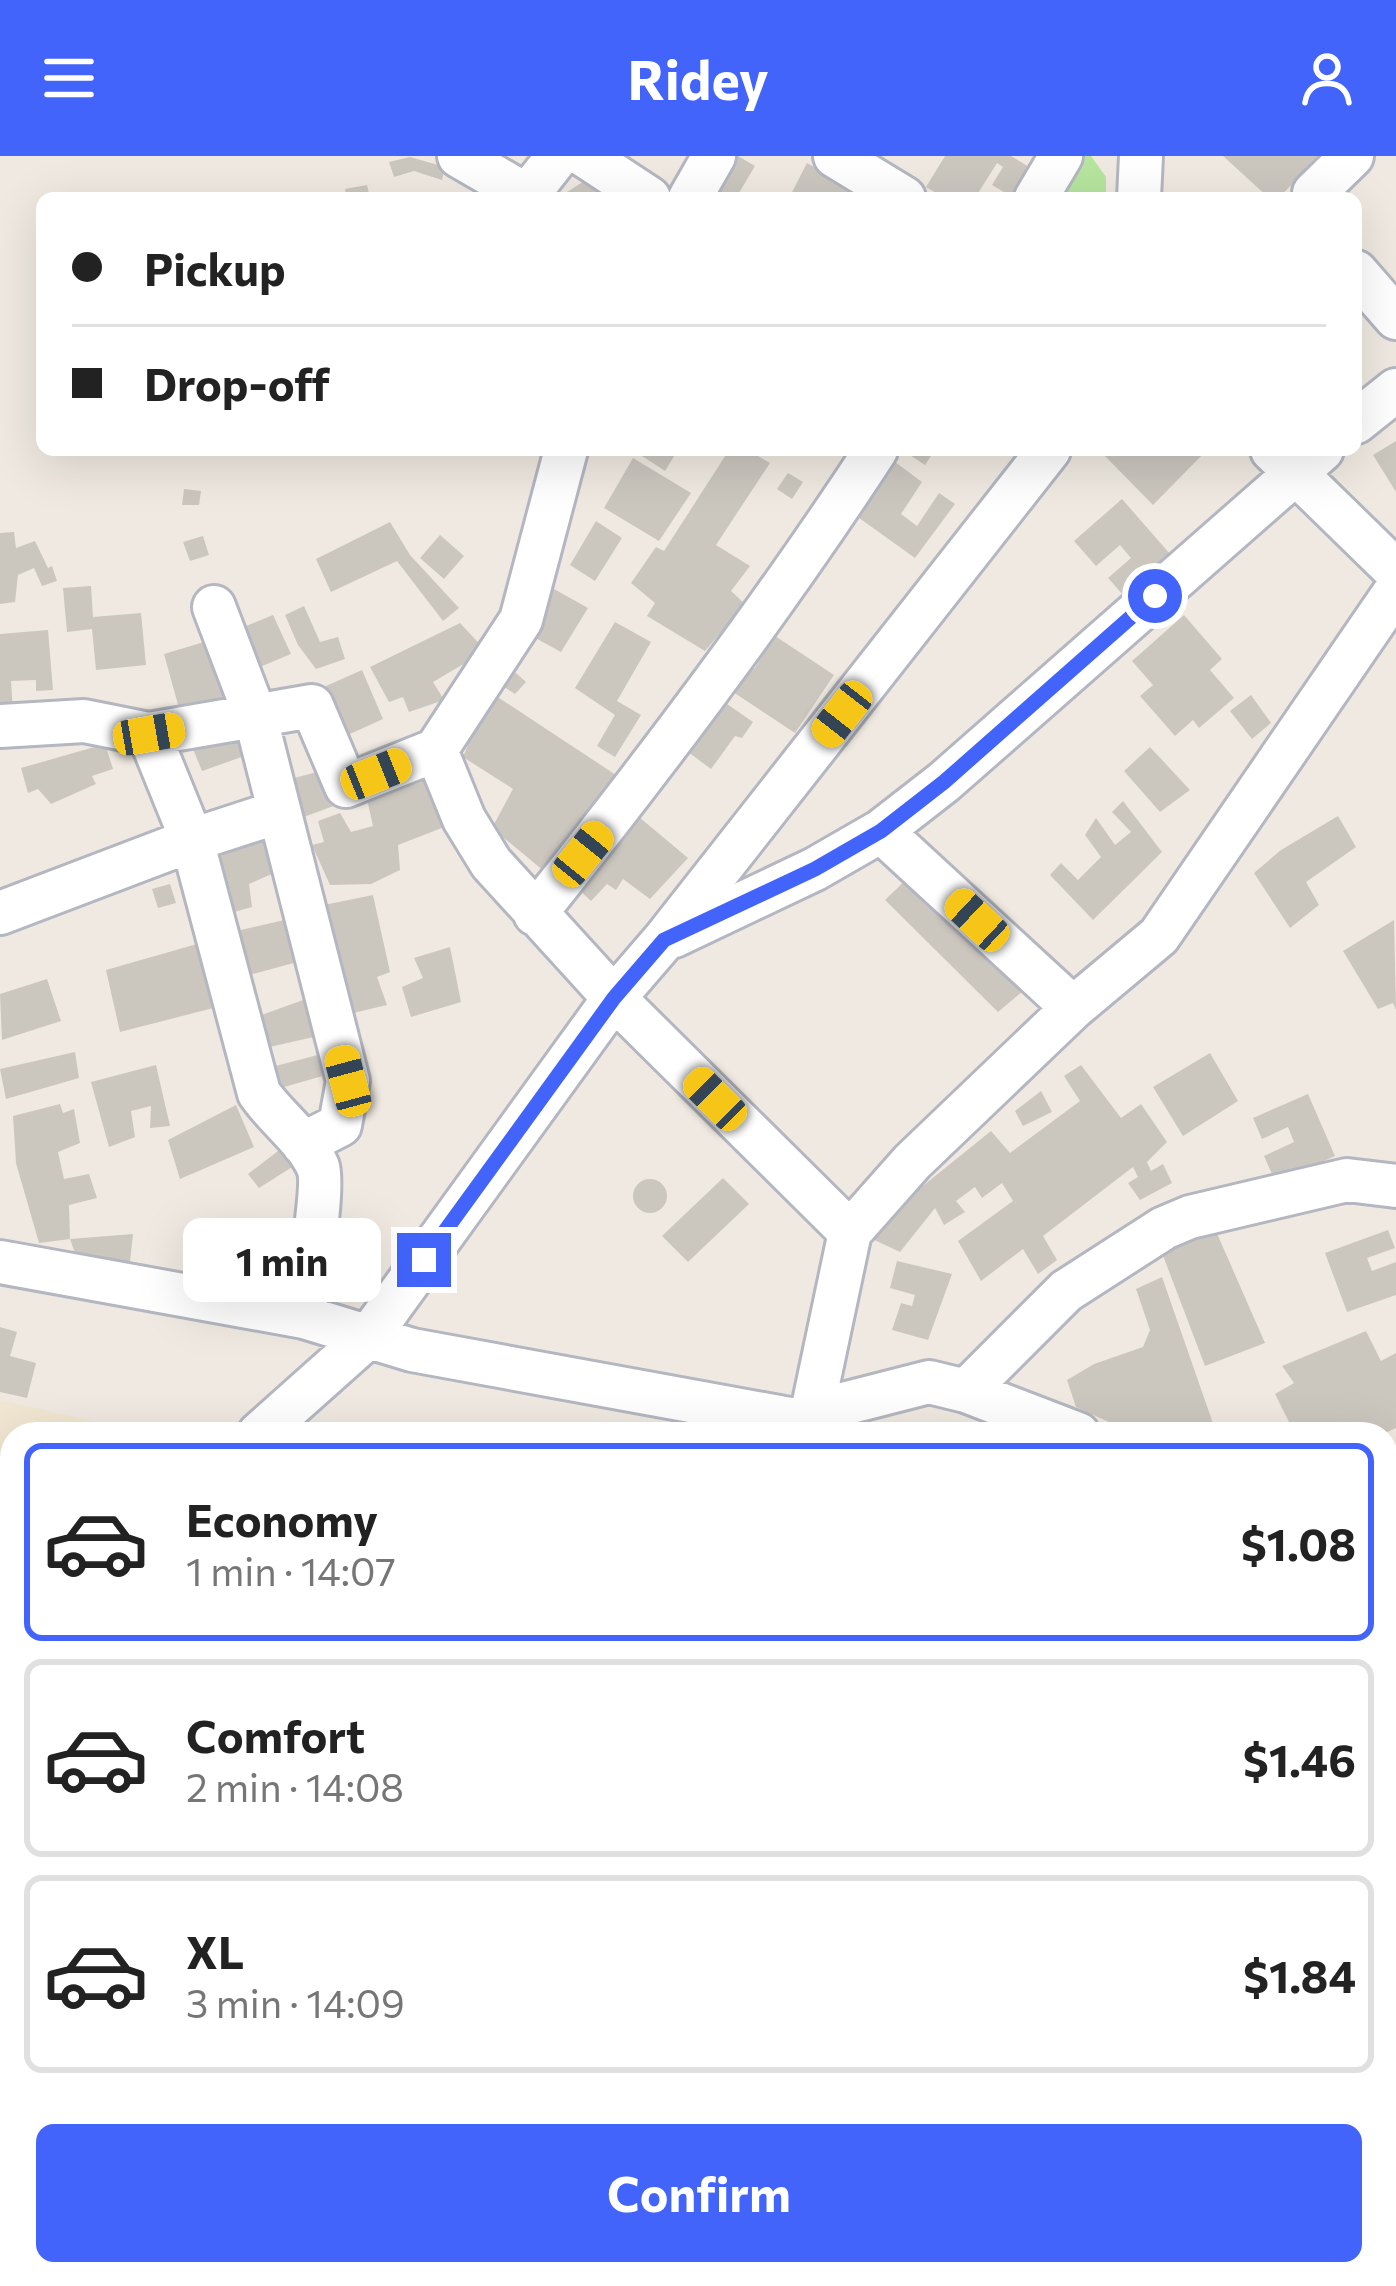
<!DOCTYPE html>
<html lang="en">
<head>
<meta charset="utf-8">
<style>
	body { margin:0; font-family:Commissioner,sans-serif; background:#f6f6f6; color:#222; height:100vh; display:flex; flex-direction:column; font-size:45px; white-space:nowrap }
	* { box-sizing:border-box; margin:0 }
	p { font-size:39px; color:#767676 }
	.icon { flex:none; width:66px; height:66px; fill:none; stroke:currentColor; stroke-width:2; stroke-linecap:round; stroke-linejoin:round }
	.map { position:relative; flex:1; overflow:hidden }
	.panel { position:absolute; left:0px; top:1266px; width:1398px; height:864px; display:flex; flex-direction:column; background:#fff; border-radius:36px 36px 0 0; box-shadow:0 12px 48px #0002 }
	.panel>* { flex:none }
	.hud { position:absolute; left:36px; top:36px; width:1326px; height:264px; border-radius:18px; box-shadow:0 12px 48px #0002; display:grid; align-content:center; height:264px; padding:0 36px; background:#fff }
	.end { position:absolute; width:54px; height:54px; margin:-27px; border:15px solid #4264fb; background:#fff; box-shadow:0 0 0 6px #fff }
	.from { border-radius:50% }
	.bubble { position:absolute; height:84px; border-radius:18px; background:#fff; box-shadow:0 12px 48px #0002; font-size:39px; font-weight:700; line-height:84px; text-align:center }
	.car { position:absolute; width:36px; height:72px; margin:-36px -18px; border-radius:15px; box-shadow:0 0 9px 3px #0007; background:linear-gradient(#f5c518 24%,#345 0 40%,#f5c518 0 76%,#345 0 86%,#f5c518 0) }
	.hud b { display:flex; align-items:center; gap:42px; height:114px; font-size:45px }
	.hud b+b { border-top:3px solid #e0e0e0 }
	.hud i { width:30px; height:30px; background:#222 }
	ul { padding:21px 0 0; list-style:none }
	li { display:flex; align-items:center; gap:36px; height:198px; margin:0 24px 18px; padding:0 12px; border:6px solid #e0e0e0; border-radius:18px }
	li div { flex:1 }
	li b { display:block; font-size:45px }
	li em { font-style:normal; font-weight:700 }
	li.on { border-color:#4264fb }
	li>.icon { width:108px; height:108px; stroke-width:1.5 }
	.button { display:flex; gap:24px; margin-top:auto; padding:24px 36px }
	.button a { flex:1; height:138px; border-radius:18px; background:#4264fb; color:#fff; font-size:48px; font-weight:700; line-height:138px; text-align:center }
	header { display:flex; justify-content:space-between; align-items:center; height:156px; padding:0 36px; background:#4264fb; color:#fff; font-size:54px; font-weight:700 }
	.map>svg:first-child { display:block }
	.education { fill:#f0e6d1 }
	.green { fill:#b6e59e }
	.building { fill:#cbc7bf }
	.lines { fill:none; stroke-linecap:round; stroke-linejoin:round }
	.minor-casing { stroke:#b4b7c1; stroke-width:48 }
	.minor { stroke:#fff; stroke-width:42 }
	.route { stroke:#4264fb; stroke-width:15 }
</style>
</head>
<body>
<header><svg class="icon" aria-label="menu" viewBox="0 0 24 24"><path d="M4 6h16M4 12h16M4 18h16"/></svg>Ridey<svg class="icon" aria-label="person" viewBox="0 0 24 24"><circle cx="12" cy="8" r="4"/><path d="M4 21q1-7 8-7t8 7"/></svg></header>
<div class="map">
<svg width="1396" height="2130" viewBox="0 0 1396 2130">
	<rect width="100%" height="100%" fill="#efe9e1"/>
	<path class="education" d="M0 1244 148 1278H12V1896L0 1936Z"/>
	<path class="green" d="M1085 0H1091L1106 21V42H1046L1063 10Z"/>
	<path class="building" d="M723 0H738L755 10 736 42H697Z
		M945 0H1011L1032 13 1014 42 992 29 1003 11 997 7 975 42H945L926 31Z
		M1223 0H1318L1279 42H1269Z
		M410 1 445 11 442 24 414 15 394 21 389 6Z
		M807 7 846 29 871 42H789Z
		M595 18 614 42H558Z
		M367 29 370 42H347L345 33Z
		M1396 285V336L1373 299Z
		M633 294H678L665 315Z
		M729 294H748L770 307 716 389 750 410 731 435 745 448 705 495 647 460 655 447 631 427 656 391 664 395Z
		M902 294H935L925 309Z
		M1105 294H1207L1153 349 1102 297Z
		M887 300 922 326 901 358 917 370 939 337 955 348 915 402 848 354Z
		M633 302 691 337 659 385 604 352Z
		M788 317 803 326 792 343 777 333Z
		M184 333 201 335 199 349H182Z
		M1122 343 1170 398 1123 439 1108 422 1131 402 1120 389 1096 410 1074 385Z
		M596 365 622 382 595 425 570 409Z
		M390 366 410 399 459 452 443 465 397 405 331 436 316 403Z
		M14 376 16 392 35 385 48 412 52 410 57 425 42 430 34 412 18 419 15 446 0 448V377Z
		M440 379 464 400 444 423 420 402Z
		M203 380 209 399 190 405 183 386Z
		M91 430 93 461 141 457 146 509 96 514 92 473 67 476 63 432Z
		M554 433 588 452 561 496 530 479Z
		M304 450 320 486 338 481 345 503 316 513 298 489 285 459Z
		M273 459 291 498 248 516 231 476Z
		M1184 459 1222 503 1210 514 1234 542 1199 572 1193 564 1175 580 1140 540 1153 529 1132 505Z
		M615 466 651 486 617 545 641 559 615 601 597 590 615 559 575 532Z
		M460 467 488 497 475 515 467 506 433 526 444 544 409 556 403 541 389 546 370 511Z
		M48 474 53 534 36 535V524L11 525 13 556 0 557V478Z
		M775 480 834 519 795 577 727 532 744 506 754 513Z
		M214 483 234 542 180 556 164 498Z
		M507 509 526 526 515 538 496 526Z
		M362 514 383 563 339 583 317 534Z
		M487 534 616 619 550 720 492 672 513 633 463 601 468 589 456 583Z
		M1251 539 1271 567 1252 583 1230 555Z
		M717 541 753 566 742 582 735 580 711 613 684 593Z
		M230 573 253 597 202 615 191 588Z
		M105 588 113 613 92 620 96 628 51 648 38 633 28 637 21 612Z
		M1150 591 1190 634 1160 656 1124 615Z
		M329 613 339 648 301 662 290 623Z
		M435 621 452 668 398 689 400 714 371 728 330 729 312 689 324 686 318 665 340 657 351 676 373 670 367 643Z
		M1123 645 1162 696 1093 764 1050 719 1061 707 1078 724 1101 701 1085 679 1096 662 1115 689 1131 676 1112 656Z
		M633 656 688 702 650 743 623 723 616 734 607 728 591 745 577 732Z
		M1338 660 1356 691 1306 726 1319 749 1290 772 1254 717 1281 694Z
		M272 681 281 714 249 728 252 751 227 758 212 703Z
		M912 718 1029 830 998 856 885 744Z
		M170 728 176 747 158 752 152 733Z
		M373 739 390 816 377 821 387 849 349 858 319 750Z
		M293 762 301 805 249 819 232 776Z
		M1394 764 1396 854 1393 847 1378 853 1343 795Z
		M211 784 225 849 120 876 106 814Z
		M450 791 461 846 411 861 402 831 423 822 414 802Z
		M47 823 61 865 2 884 0 838Z
		M317 839 327 878 265 892 256 861Z
		M75 896 79 922 6 943 0 913Z
		M329 896 333 917 270 935 268 912Z
		M1210 897 1238 945 1183 980 1153 931Z
		M156 909 170 970 150 972 151 950 131 955 135 981 109 991 91 926Z
		M1081 909 1121 962 1141 948 1167 986 1147 1006 1151 1015 1163 1008 1172 1027 1140 1044 1128 1027 1138 1021 1133 1011 1043 1080 1057 1104 1038 1118 1023 1093 981 1125 958 1085 1013 1045 1002 1027 982 1042 975 1031 956 1045 965 1056 944 1069 935 1052 900 1096 868 1081 915 1023 924 1029 991 975 1010 997 1080 945 1064 920Z
		M1041 935 1052 956 1023 970 1015 955Z
		M1308 938 1335 1000 1276 1027 1264 1000 1294 986 1288 971 1262 983 1253 962Z
		M60 948 63 957 74 953 80 987 58 996 64 1023 89 1018 97 1042 69 1049 70 1083 39 1087 16 1007 13 960Z
		M236 949 254 991 180 1023 168 984Z
		M287 988 300 1006 259 1032 248 1018Z
		M723 1022 749 1048 688 1106 662 1080Z
		M633 1040a17 17 0 1 1 34 0a17 17 0 1 1-34 0Z
		M1215 1073 1265 1187 1205 1210 1159 1089Z
		M1388 1074 1395 1092 1367 1102 1372 1115 1396 1106V1139L1347 1156 1325 1097Z
		M133 1078 129 1115 75 1097 70 1083Z
		M897 1105 952 1118 928 1184 892 1174 901 1147 912 1150 915 1139 890 1132Z
		M1162 1121 1216 1276 1213 1278H1135L1076 1251 1067 1224 1094 1208 1143 1191 1150 1174 1136 1133Z
		M0 1171 17 1176 10 1200 36 1207 27 1242 0 1236Z
		M1366 1175 1381 1205 1396 1197V1272L1383 1278H1295L1275 1238 1294 1227 1282 1210Z
		M12 1433V1488H10L8 1478 0 1480V1435Z
		M1396 1630V1712L1386 1719V1691L1389 1689 1386 1683V1637Z
		M1396 2021V2076L1386 2059V2028Z
		M14 2118H160L171 2121 168 2130H11Z
		M212 2118H282V2120L238 2130H214Z
		M338 2118H374L352 2130H344Z
		M398 2118H440L445 2130H397L402 2127Z
		M612 2118H728L733 2130H620Z
		M915 2118H957L960 2125 946 2130H920Z
		M1005 2118H1051V2130H996V2123Z
		M1075 2118H1111L1109 2130H1075Z
		M1221 2118H1242L1235 2130H1208Z"/>
	<g class="lines">
		<defs>
			<path id="minor" d="M459 0 526 39
				M585 0 649 42
				M835 0 904 42
				M525 42 558 0
				M690 42 714 0
				M1036 42 1061 0
				M1139 42 1141 0
				M1314 42V37L1352 0
				M1356 116 1396 162
				M1356 266 1396 234
				M566 294 521 464 436 594 464 663 491 707 614 842 850 1076
				M1272 294 1396 415
				M214 451 255 559 348 925 340 969 303 988
				M0 570 84 565 149 578 312 550 346 630 436 594
				M149 578 192 684 259 937C276 962 306 983 318 1011 325 1029 307 1134 304 1161
				M881 675 1073 852
				M0 757 192 684 278 656
				M535 758C655 608 771 455 876 294
				M674 780 815 713 881 675 944 626 1322 294
				M0 1106 304 1161 412 1194 795 1264 812 1256 929 1226 966 1235 1078 1278
				M966 1235 1066 1135 1164 1072 1190 1061 1347 1024 1396 1030
				M812 1256 850 1076 912 1006 1073 852 1159 780 1396 434
				M259 1278 370 1179 614 842 664 784 1049 294
				M1386 1379 1396 1382
				M1386 1458 1396 1445
				M1386 1760 1396 1779
				M1386 1934 1396 1908
				M0 2017 12 1978
				M185 2118 189 2130
				M451 2118 456 2130
				M555 2118 559 2130
				M755 2130 762 2118
				M1262 2130 1273 2118"/>
		</defs>
		<use href="#minor" class="minor-casing"/>
		<use href="#minor" class="minor"/>
	</g>
	<g class="lines">
		<path class="route" d="M424 1104 614 842 664 784 815 713 881 675 944 626 1155 440"/>
	</g>
</svg>
<i class="end from" style="left:1155px;top:440px"></i>
<i class="end" style="left:424px;top:1104px"></i>
<div class="bubble" style="left:183px;top:1062px;width:198px">1 min</div>
<i class="car" style="left:842px;top:558px;rotate:218deg"></i>
<i class="car" style="left:149px;top:578px;rotate:80deg"></i>
<i class="car" style="left:376px;top:618px;rotate:68deg"></i>
<i class="car" style="left:583px;top:698px;rotate:39deg"></i>
<i class="car" style="left:977px;top:764px;rotate:313deg"></i>
<i class="car" style="left:348px;top:925px;rotate:345deg"></i>
<i class="car" style="left:715px;top:943px;rotate:315deg"></i>
<div class="hud">
<b><i class="from"></i>Pickup</b>
<b><i></i>Drop-off</b>
</div>
<section class="panel">
<ul>
<li class="on"><svg class="icon" aria-label="car" viewBox="0 0 24 24"><path d="M5 17H2v-5l4-1 3-4h7l3 4 3 1v5h-3M9 17h6M6 11h13"/><circle cx="7" cy="17" r="2"/><circle cx="17" cy="17" r="2"/></svg><div><b>Economy</b><p>1 min · 14:07</p></div><em>$1.08</em></li>
<li><svg class="icon" aria-label="car" viewBox="0 0 24 24"><path d="M5 17H2v-5l4-1 3-4h7l3 4 3 1v5h-3M9 17h6M6 11h13"/><circle cx="7" cy="17" r="2"/><circle cx="17" cy="17" r="2"/></svg><div><b>Comfort</b><p>2 min · 14:08</p></div><em>$1.46</em></li>
<li><svg class="icon" aria-label="car" viewBox="0 0 24 24"><path d="M5 17H2v-5l4-1 3-4h7l3 4 3 1v5h-3M9 17h6M6 11h13"/><circle cx="7" cy="17" r="2"/><circle cx="17" cy="17" r="2"/></svg><div><b>XL</b><p>3 min · 14:09</p></div><em>$1.84</em></li>
</ul>
<div class="button"><a>Confirm</a></div>
</section>
</div>
</body>
</html>
